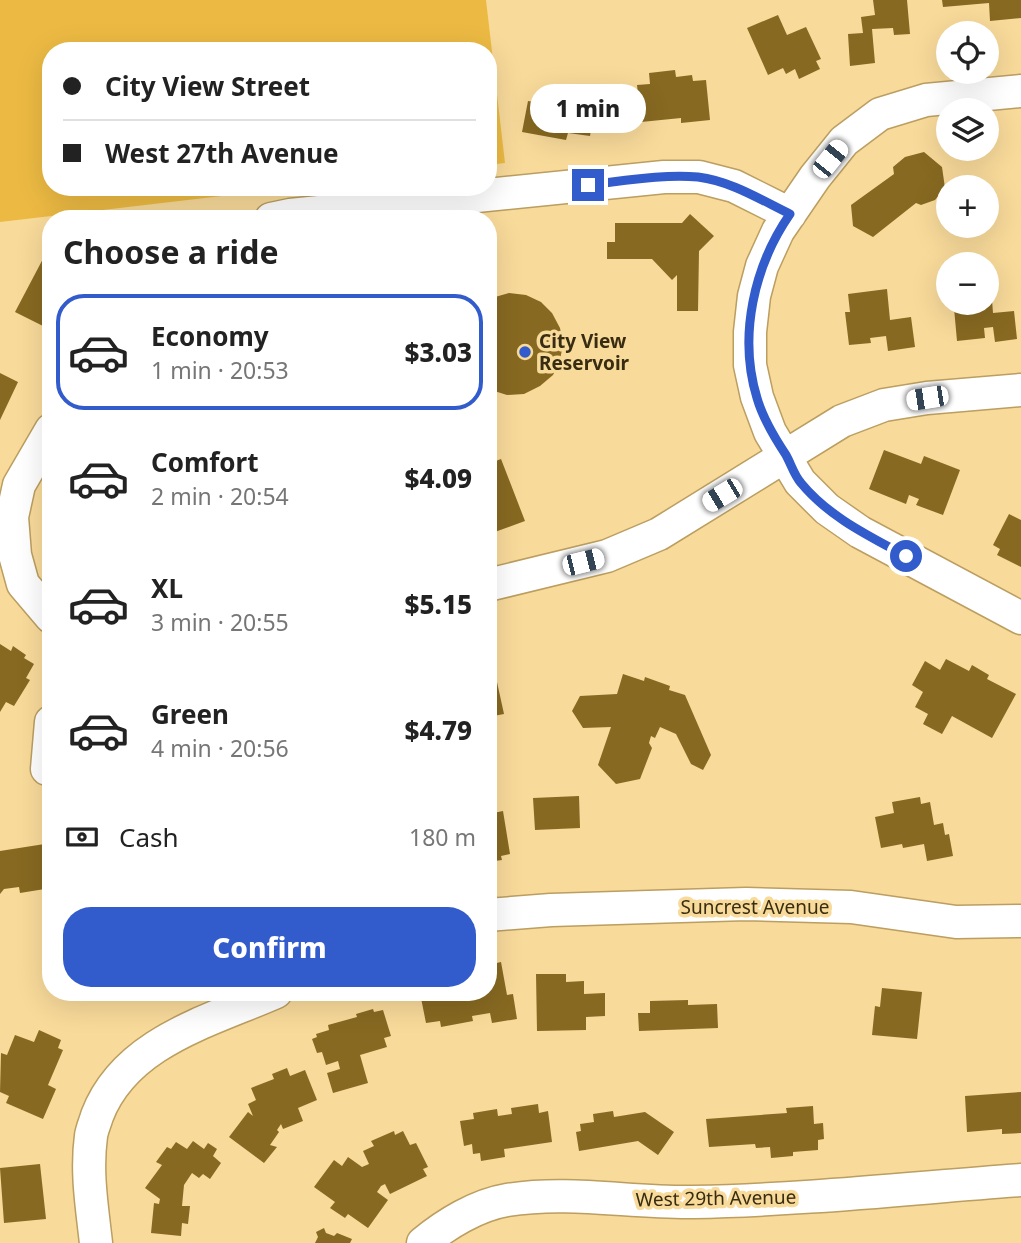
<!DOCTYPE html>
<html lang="en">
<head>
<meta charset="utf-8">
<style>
	body { margin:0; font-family:"Noto Sans",sans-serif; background:#f6f6f6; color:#222; height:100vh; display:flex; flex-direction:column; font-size:26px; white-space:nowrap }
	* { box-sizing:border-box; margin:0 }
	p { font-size:23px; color:#767676 }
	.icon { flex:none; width:38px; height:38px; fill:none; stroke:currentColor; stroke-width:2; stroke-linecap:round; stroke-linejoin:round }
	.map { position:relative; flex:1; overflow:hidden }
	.details { position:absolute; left:42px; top:210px; width:455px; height:791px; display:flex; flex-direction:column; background:#fff; border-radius:28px; box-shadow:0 7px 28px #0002 }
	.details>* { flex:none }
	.guide { position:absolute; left:42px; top:42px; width:455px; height:154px; border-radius:28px; box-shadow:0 7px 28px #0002; display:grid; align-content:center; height:154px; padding:0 21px; background:#fff }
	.controls { position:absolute; left:936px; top:21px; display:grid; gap:14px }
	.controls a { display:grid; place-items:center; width:63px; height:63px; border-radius:50%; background:#fff; box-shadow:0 7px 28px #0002; font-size:35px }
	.end { position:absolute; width:32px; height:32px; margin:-16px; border:9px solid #325bcb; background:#fff; box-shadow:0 0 0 4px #fff }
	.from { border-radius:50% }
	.bubble { position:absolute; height:49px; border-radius:24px; background:#fff; box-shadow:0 7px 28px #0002; font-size:23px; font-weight:800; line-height:49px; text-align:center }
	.car { position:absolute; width:21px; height:42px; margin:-21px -10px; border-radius:9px; box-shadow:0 0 5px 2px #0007; background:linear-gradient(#fff 24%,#345 0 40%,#fff 0 76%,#345 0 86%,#fff 0) }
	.guide b { display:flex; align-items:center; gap:24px; height:66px; font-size:26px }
	.guide b+b { border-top:2px solid #e0e0e0 }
	.guide i { width:18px; height:18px; background:#222 }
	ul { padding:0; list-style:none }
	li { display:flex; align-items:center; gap:21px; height:116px; margin:0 14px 10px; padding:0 7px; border:4px solid transparent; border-radius:28px }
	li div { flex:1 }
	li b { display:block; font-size:26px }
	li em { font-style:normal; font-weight:800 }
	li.active { border-color:#325bcb }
	li>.icon { width:63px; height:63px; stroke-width:1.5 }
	h2 { padding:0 21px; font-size:32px; line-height:84px }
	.pay { display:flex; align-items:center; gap:18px; height:77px; padding:0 21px; font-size:26px }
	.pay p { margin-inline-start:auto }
	.cta { display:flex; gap:14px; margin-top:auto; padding:14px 21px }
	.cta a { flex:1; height:80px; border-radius:28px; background:#325bcb; color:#fff; font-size:28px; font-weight:800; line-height:80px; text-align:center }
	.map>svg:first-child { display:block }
	.green { fill:#ecba43 }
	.building { fill:#876921 }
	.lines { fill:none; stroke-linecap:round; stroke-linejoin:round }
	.minor-casing { stroke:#bb9e60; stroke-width:35 }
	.minor { stroke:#fff; stroke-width:32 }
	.route { stroke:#325bcb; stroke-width:9 }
	.poi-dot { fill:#325bcb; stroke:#f8da9a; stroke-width:2.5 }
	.labels { text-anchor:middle; stroke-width:7; stroke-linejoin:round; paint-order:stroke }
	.poi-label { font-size:19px; font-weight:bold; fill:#382c12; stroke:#f8da9a; text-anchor:start }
	.street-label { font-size:19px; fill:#382c12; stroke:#f8da9a }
</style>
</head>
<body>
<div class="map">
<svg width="1021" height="1243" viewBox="0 0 1021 1243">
	<rect width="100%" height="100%" fill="#f8da9a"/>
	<path class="green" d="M0 0H486L505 163 488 165V51H51V187H299L0 222Z"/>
	<path class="building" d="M873 0H907L910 34 894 35 893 28 872 29 875 63 850 66 848 34 863 33 861 17 875 15Z
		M942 0H1021V18L990 21 989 3 943 7Z
		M778 15 787 35 806 27 821 59 816 61 820 69 799 79 795 69 786 74 783 68 768 75 747 28Z
		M675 70 676 77 692 75 693 81 706 80 710 120 681 123V118L641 122 637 85 650 84 649 73Z
		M548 87 597 95 590 136 568 133 566 140 522 132 528 101 545 104Z
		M924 152 942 167 945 188 935 200 921 205 916 203 873 237 853 226 851 205 894 174 893 167 905 157Z
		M690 214 714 236 699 251 698 311H677V275L672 280 652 259H607V242H615V223H682Z
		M45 255 51 258V316L45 327 15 312Z
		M987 287H991L993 313 1014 311 1017 339 995 342 993 327 984 328 985 338 957 341 954 308 958 307V303H987Z
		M887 289 890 320 911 317 915 347 888 351 886 336 870 338 871 343 849 345 845 312H850L848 294Z
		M509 293 526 295 541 302 552 313 560 328 563 344 560 360 553 375 540 386 524 394 507 395 488 389V299Z
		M0 373 18 382 0 420Z
		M884 450 921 464 924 456 960 470 943 515 916 505 919 499 909 495 906 504 869 489Z
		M501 459 525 521 492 533 488 524V464Z
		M1009 514 1021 520V567L997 555 1000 549 993 545Z
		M488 641 504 714 488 717Z
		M0 644 11 651 13 646 26 655 24 658 34 664 26 678 30 680 14 706 6 702 0 712Z
		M946 659 969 671 972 665 989 675 987 679 1016 694 992 738 952 716 942 734 923 724 928 714 915 707 923 692 912 685 925 661 940 670Z
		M623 674 644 681 645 677 670 686 669 690 685 695 711 755 703 770 691 764 676 734 660 727 655 738 651 736 649 743 652 748 640 779 616 784 598 765 611 727 583 728 572 711 580 696 617 694Z
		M579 796 580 828 535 830 533 798Z
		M920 797 921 804 930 802 934 825 943 823 945 835 949 834 953 856 927 861 924 844 903 848 902 844 881 848 875 817 894 813 892 802Z
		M503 811 510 854 501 856 502 860 488 862V814Z
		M51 843V888L20 893 19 887 4 889 0 894V851Z
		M501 962 507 995 513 994 517 1019 492 1023 490 1013 472 1016 473 1021 441 1027 440 1021 426 1023 420 993 488 992V965Z
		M536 974H566V982L584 981V994L605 993V1016L586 1017V1030L537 1031Z
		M882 988 922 992 917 1039 872 1035 875 1006 880 1007Z
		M688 1000V1005L717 1004 718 1028 639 1031 638 1013H650V1001Z
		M373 1009 374 1012 383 1010 391 1036 384 1038 387 1047 360 1055 368 1083 333 1093 327 1073 340 1069 338 1061 326 1065 322 1052 317 1053 312 1039 317 1037 316 1034 329 1030 328 1025 357 1017 356 1014Z
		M39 1030 61 1040 58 1048 63 1050 48 1085 56 1089 43 1119 6 1103 9 1096 0 1092 1 1053 7 1055 15 1035 34 1042Z
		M287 1068 290 1076 305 1070 317 1100 298 1108 303 1121 283 1129 281 1124 277 1130 279 1132 270 1145 277 1147 264 1163 229 1137 248 1112 253 1116 248 1104 256 1100 251 1088 274 1079 272 1074Z
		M1021 1092V1133L1002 1134V1129L967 1132 965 1096Z
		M538 1104 539 1113 548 1111 552 1142 504 1149 505 1157 481 1161 480 1153 473 1154 472 1144 464 1146 460 1121 474 1119 473 1113 497 1109 498 1116 512 1114 511 1108Z
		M813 1106 814 1124 823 1123 824 1139 818 1140V1150L793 1152V1156L771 1158 770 1147 756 1148 755 1144 709 1147 706 1119 787 1113 786 1108Z
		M613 1111 614 1117 645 1112 674 1132 658 1155 638 1141 579 1151 576 1132 581 1131 580 1124 594 1122 593 1114Z
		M394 1131 395 1135 403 1131 410 1145 416 1143 428 1167 423 1169 427 1176 390 1194 385 1184 381 1186 377 1192 388 1200 368 1228 348 1214 345 1218 330 1208 335 1202 314 1187 334 1160 342 1166 348 1157 362 1167 369 1164 363 1151 374 1146 371 1141Z
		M193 1141 204 1149 208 1143 217 1149 213 1156 221 1163 210 1179 203 1174 199 1178 192 1173 184 1185 182 1206H190L188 1224 182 1223 181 1236 151 1233 154 1203 159 1204 160 1199 145 1188 162 1165 156 1162 167 1147 171 1149 176 1142 187 1149Z
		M40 1164 46 1219 4 1223 0 1168Z
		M324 1228 326 1233 334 1236 337 1233 352 1239 350 1243H315L318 1237 316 1232Z"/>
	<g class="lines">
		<defs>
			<path id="minor" d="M1021 91 926 100 880 114 844 141 815 177 778 231 762 266 754 296 750 332V365L757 397 770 432 800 482 827 509 860 532 1021 618
				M271 219 290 215 664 177H699L734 186 790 214
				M51 430 19 485 12 517 15 555 23 584 51 617
				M488 585 607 556 659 534 842 421 884 405 927 398 1021 390
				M47 769 51 722
				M488 915 551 910 746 904 851 907 956 922 1021 921
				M96 1243C92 1207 86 1172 91 1136 92 1129 95 1123 97 1116 125 1042 210 1021 276 992
				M423 1243C446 1224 477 1205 507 1200 569 1190 630 1203 693 1202 802 1200 912 1188 1021 1180"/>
		</defs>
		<use href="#minor" class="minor-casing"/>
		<use href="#minor" class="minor"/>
	</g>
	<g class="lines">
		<path class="route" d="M588 185C624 181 662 174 698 177 731 181 761 200 790 214 754 266 738 336 757 398 763 419 774 437 786 455 791 464 794 475 801 483 829 517 869 536 906 556"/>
	</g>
	<circle class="poi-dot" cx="525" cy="352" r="7"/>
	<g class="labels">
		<g class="poi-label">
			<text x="539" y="348">City View<tspan x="539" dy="22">Reservoir</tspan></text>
		</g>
		<g class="street-label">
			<text x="755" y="914">Suncrest Avenue</text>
			<text transform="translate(716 1198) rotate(-1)" y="7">West 29th Avenue</text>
		</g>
	</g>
</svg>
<div class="controls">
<a><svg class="icon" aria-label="locate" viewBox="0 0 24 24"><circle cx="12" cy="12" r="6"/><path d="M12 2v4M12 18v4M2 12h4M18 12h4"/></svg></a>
<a><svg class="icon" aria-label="layers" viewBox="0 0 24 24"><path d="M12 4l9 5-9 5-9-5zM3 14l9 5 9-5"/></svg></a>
<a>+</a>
<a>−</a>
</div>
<i class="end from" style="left:906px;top:556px"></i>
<i class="end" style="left:588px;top:185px"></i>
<div class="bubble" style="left:530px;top:84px;width:116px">1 min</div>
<i class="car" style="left:830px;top:159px;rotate:39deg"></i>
<i class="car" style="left:927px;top:398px;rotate:261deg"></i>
<i class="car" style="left:722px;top:495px;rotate:239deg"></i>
<i class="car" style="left:583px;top:562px;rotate:76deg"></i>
<div class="guide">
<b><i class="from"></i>City View Street</b>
<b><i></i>West 27th Avenue</b>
</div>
<section class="details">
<h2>Choose a ride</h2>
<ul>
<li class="active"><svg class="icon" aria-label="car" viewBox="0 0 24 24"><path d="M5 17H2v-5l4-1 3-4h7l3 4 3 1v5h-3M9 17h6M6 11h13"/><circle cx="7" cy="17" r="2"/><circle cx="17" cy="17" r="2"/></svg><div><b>Economy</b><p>1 min · 20:53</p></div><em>$3.03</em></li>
<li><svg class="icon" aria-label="car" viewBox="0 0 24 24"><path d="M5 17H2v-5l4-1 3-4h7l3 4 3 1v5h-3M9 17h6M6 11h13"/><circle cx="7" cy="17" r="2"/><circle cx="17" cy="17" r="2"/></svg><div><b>Comfort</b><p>2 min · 20:54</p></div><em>$4.09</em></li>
<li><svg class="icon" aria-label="car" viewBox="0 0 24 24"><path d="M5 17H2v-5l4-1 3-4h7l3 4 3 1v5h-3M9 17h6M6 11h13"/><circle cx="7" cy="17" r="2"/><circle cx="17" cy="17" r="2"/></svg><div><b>XL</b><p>3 min · 20:55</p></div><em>$5.15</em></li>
<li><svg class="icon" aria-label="car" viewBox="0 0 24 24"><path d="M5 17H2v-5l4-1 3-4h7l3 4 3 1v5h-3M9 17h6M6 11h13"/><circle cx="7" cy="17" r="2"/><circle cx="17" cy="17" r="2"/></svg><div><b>Green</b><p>4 min · 20:56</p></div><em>$4.79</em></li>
</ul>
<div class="pay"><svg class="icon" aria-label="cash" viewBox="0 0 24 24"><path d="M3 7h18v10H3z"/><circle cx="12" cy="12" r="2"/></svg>Cash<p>180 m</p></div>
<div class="cta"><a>Confirm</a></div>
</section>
</div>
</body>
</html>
